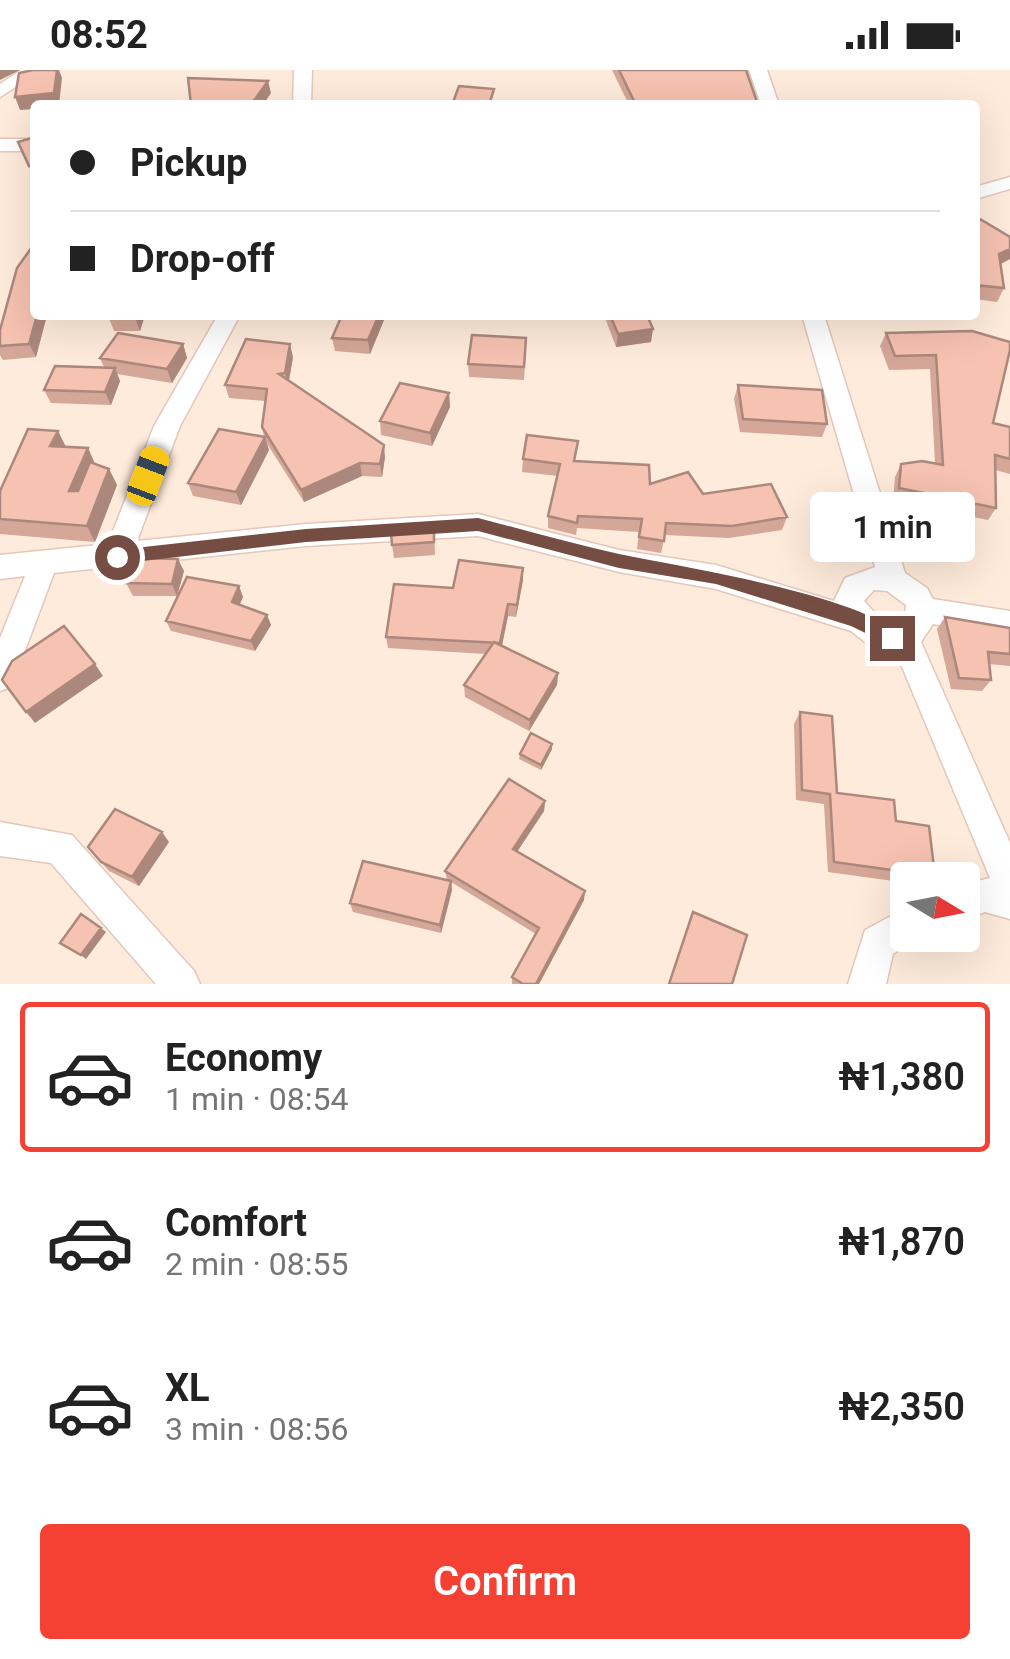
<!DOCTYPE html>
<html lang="en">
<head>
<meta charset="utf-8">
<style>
	body { margin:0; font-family:Roboto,sans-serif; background:#f6f6f6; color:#222; height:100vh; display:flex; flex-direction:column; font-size:38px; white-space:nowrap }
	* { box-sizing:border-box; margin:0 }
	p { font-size:32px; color:#767676 }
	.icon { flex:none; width:55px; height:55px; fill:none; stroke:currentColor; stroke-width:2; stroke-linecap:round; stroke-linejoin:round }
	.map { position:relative; height:914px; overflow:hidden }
	.side { display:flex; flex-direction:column; background:#fff; flex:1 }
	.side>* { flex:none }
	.top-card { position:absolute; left:30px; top:30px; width:950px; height:220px; border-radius:10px; box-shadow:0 10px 40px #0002; display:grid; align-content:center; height:220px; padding:0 40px; background:#fff }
	.needle { width:65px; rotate:100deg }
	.fabs { position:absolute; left:890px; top:792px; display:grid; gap:20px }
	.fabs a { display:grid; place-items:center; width:90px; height:90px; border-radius:10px; background:#fff; box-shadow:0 10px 40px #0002; font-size:50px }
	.end { position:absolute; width:45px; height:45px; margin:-22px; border:12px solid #754d43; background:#fff; box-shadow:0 0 0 5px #fff }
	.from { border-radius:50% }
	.bubble { position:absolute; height:70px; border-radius:10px; background:#fff; box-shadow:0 10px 40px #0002; font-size:32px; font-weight:600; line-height:70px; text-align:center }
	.car { position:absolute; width:30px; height:60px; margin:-30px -15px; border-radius:12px; box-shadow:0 0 8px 2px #0007; background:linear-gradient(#f5c518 24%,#345 0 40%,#f5c518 0 76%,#345 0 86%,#f5c518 0) }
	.top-card b { display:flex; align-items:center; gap:35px; height:95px; font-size:38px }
	.top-card b+b { border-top:2px solid #e0e0e0 }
	.top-card i { width:25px; height:25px; background:#222 }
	ul { padding:18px 0 0; list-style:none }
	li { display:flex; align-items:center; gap:30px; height:150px; margin:0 20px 15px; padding:0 20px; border:5px solid transparent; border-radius:10px }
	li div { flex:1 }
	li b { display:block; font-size:38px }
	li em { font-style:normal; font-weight:600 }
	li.active { border-color:#f54134 }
	li>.icon { width:90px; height:90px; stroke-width:1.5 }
	.cta { display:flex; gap:20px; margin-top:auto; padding:20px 40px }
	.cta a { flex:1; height:115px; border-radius:10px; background:#f54134; color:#fff; font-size:40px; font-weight:600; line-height:115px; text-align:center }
	.status { display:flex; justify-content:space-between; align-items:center; height:70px; padding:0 50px; background:#fff; direction:ltr }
	.status svg { height:28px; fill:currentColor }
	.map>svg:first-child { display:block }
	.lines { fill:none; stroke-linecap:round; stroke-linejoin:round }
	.street-casing { stroke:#e4c7ba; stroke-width:3 }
	.street { fill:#fff; fill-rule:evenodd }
	.wall { fill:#d4a798 }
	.shaded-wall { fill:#ac887c }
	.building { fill:#f6c2b1; stroke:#ac887c; stroke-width:2.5 }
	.route { fill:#754d43 }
</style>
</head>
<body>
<div class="status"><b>08:52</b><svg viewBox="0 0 49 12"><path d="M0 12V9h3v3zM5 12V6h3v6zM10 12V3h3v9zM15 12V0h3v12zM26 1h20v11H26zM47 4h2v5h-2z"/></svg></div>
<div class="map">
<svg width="1010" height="914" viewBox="0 0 1010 914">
	<rect width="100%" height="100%" fill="#feebdb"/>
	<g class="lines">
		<defs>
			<path id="street" d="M21 0H42L0 27V14Z
				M294 0H312L311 35H293Z
				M749 0H767L779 35H761Z
				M0 69H35V81H0Z
				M1010 107V119L975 129V117Z
				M218 245H240L180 356 137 471 306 454 478 444 619 480 716 495 834 531 845 508 875 497 802 245H824L905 503 927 518 933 529 1010 541V567L933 554 921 572 1010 773V849L985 842 962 851V815L990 808 895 580 865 572 851 561 716 519 619 502 478 466 306 476 54 503 15 607 11 617 0 621V568L25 506 0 509V485L108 474 154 356ZM874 520 887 521 906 535 904 553 885 554 864 531Z
				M0 752 72 765 194 901 200 914H156L51 793 0 786Z
				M908 837V865H922L893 884 886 914H848L865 860Z"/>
		</defs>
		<use href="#street" class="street-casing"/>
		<use href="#street" class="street"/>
	</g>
	<path class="wall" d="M612 0H746L758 35H629Z
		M975 146 1010 167V189L1000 194 1004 218 997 232 975 229Z
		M35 245H47L36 287 3 290 0 285V260Z
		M110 245H145L140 261H114L109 248Z
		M386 245 370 284 335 281 332 268Z
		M604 245H647L651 272 616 277Z
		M972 261 993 353 1010 357V404L995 400 996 438 988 450 893 431 895 407 901 394 935 393 930 299 889 300 880 276 886 263Z
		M183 274 187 288 172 313 117 304 120 311 111 335 51 333 44 320 104 297 100 288Z
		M526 281 524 310 469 307 468 294Z
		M293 287 289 310 385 387 382 407 362 406 304 432 266 372 269 380 241 435 193 426 188 413 264 367 262 357 265 331 229 328 225 315Z
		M738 315 827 354 822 367 740 362 734 329Z
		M449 323 450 337 432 376 381 365 380 351Z
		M66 377 88 378 95 394 109 399 117 415 95 472 0 464V421Z
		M523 389 575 391 650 414 703 424 787 447 782 460 729 468 665 465 661 483 637 479 639 462 577 458 576 465 548 458V446L558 406 522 402Z
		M434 459 435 485 394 488 392 475Z
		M523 498V510L516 547 508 546 502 576 558 603 557 615 529 661 465 627 464 615 486 584 388 578 386 567 453 518Z
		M184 501 177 526H133L126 513Z
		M239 516 243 527 239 535 267 545 271 555 255 581 171 561 166 551Z
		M945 547 1010 558V596L989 594 991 610 982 621 951 619 937 559Z
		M800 642 837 723 896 751 935 806 931 810H908V813L828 802 824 734 796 730 794 654Z
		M552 674V679L541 700 519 689 520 684Z
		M545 731 544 741 517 782 584 830 539 914H512V907L536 864 451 812 452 820 441 863 353 842 350 833 447 810 445 801Z
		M169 772 139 816 109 801 88 777Z"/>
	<path class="shaded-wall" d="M0 0H20L0 10Z
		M57 0H59L62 8 59 35H35V39L20 40 15 27Z
		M268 11 271 23 263 35H251Z
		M35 95V110L29 96Z
		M1010 179V189L993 198 999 184Z
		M37 245H47L36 287 29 274Z
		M136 245H145L140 261 135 248Z
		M379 245H386L370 284 368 270Z
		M653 259 651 272 616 277 618 264Z
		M183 274 187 288 172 313 167 299Z
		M290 274 293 287 288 316 285 303Z
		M115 298 120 311 111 335 105 322Z
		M449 323 450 337 432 376 430 363Z
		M58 361 66 377 50 376Z
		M265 367 269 380 241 435 236 422Z
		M384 375 385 387 382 407 380 394Z
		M88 378 95 394 78 437 69 421Z
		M360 393 362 406 304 432 301 420Z
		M109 399 117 415 95 472 87 456Z
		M178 489 184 501 177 526 172 514Z
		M523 498V510L516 547 517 535Z
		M239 516 243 527 236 543 232 532Z
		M508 534V546L500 584V573Z
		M267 545 271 555 255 581 251 571Z
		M95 594 103 606 35 653 26 642Z
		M558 603 557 615 529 661 530 650Z
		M552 674V679L541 700V695Z
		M545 731 544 741 513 788V779Z
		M162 762 169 772 139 816 132 807Z
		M451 811 452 820 441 863 440 855Z
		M585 821 584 830 539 914H536Z
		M101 858 106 862 86 889 81 885Z"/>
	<path class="building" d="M33 0H57L54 23 15 27 19 3Z
		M619 0H746L758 35H634V31Z
		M188 8 268 11 251 35H191Z
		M459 16 494 19 489 35H452Z
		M808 32 838 35H808Z
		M35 67V95L29 96 18 72Z
		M975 146 1010 167V179L999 184 1004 218 975 215Z
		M32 177 35 178V245H37L29 274 0 276V260L17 198Z
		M110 245H136L135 248H109Z
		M342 245H379L368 270 332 268Z
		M610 245H647L653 259 618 264Z
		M972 261 1010 272V280L993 353 1010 357V389L995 385 996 438 899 418 901 394 922 391 943 395 936 285 895 286 886 263Z
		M118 263 183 274 167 299 100 288Z
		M472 265 526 268 524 297 468 294Z
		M246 269 290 274 285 303 279 304 384 375 380 394 360 393 301 420 262 357 267 319 225 315Z
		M55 296 115 298 105 322 44 320Z
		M400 313 449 323 430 363 380 351Z
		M738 315 822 320 827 354 743 349Z
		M28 359 58 361 50 376 88 378 69 421H78L90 392 109 399 87 456 0 449V421Z
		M219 359 265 367 236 422 188 413Z
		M527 365 578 371 574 391 649 395 650 414 688 402 703 424 771 414 787 447 732 456 666 453 664 471 639 467 642 449 578 446 577 453 548 446 560 394 523 389Z
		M434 459V472L392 475 391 462Z
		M134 488 178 489 172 514 126 513Z
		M459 490 523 498 517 535 508 534 500 573 386 567 394 514 453 518Z
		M187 507 239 516 232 532 267 545 251 571 166 551Z
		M945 547 1010 558V584L988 582 991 610 959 608Z
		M64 556 95 594 26 642 2 610 12 591Z
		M494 572 558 603 530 650 464 615Z
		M800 642 832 646 837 723 894 730 896 751 929 756 935 806 834 792 830 724 802 720Z
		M531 663 552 674 541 695 520 684Z
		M509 709 545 731 513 779 585 821 536 914H523L512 907 539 858 445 801Z
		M115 739 162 762 132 807 101 792 88 777Z
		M363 791 451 811 440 855 350 833Z
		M693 842 747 865 732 914H669Z
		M81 844 101 858 81 885 60 873Z"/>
	<path class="route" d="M478 448C525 460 572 474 619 484 672 495 874 527 901 568L892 576 851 556 716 514 619 498 478 461 306 472 117 494 109 487 117 480 306 459Z"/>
</svg>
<div class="fabs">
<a><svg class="needle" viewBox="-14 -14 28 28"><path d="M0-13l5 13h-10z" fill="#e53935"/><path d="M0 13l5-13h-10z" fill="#767676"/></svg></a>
</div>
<i class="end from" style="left:117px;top:487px"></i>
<i class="end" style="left:892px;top:568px"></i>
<div class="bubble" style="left:810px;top:422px;width:165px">1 min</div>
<i class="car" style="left:148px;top:406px;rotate:21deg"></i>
<div class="top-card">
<b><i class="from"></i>Pickup</b>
<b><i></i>Drop-off</b>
</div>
</div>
<section class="side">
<ul>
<li class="active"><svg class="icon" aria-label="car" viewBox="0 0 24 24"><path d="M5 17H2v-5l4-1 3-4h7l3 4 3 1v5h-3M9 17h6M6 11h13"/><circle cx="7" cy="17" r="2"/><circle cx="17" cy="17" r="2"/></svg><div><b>Economy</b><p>1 min · 08:54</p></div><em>₦1,380</em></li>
<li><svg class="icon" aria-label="car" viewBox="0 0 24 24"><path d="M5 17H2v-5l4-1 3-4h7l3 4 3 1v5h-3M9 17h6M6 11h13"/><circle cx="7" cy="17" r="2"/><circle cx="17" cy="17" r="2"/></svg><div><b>Comfort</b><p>2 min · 08:55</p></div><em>₦1,870</em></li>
<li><svg class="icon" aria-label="car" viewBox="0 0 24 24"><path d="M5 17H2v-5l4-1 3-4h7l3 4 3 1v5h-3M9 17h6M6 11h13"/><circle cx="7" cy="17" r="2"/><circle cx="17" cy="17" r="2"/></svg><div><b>XL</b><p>3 min · 08:56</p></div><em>₦2,350</em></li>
</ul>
<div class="cta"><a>Confirm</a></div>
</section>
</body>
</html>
